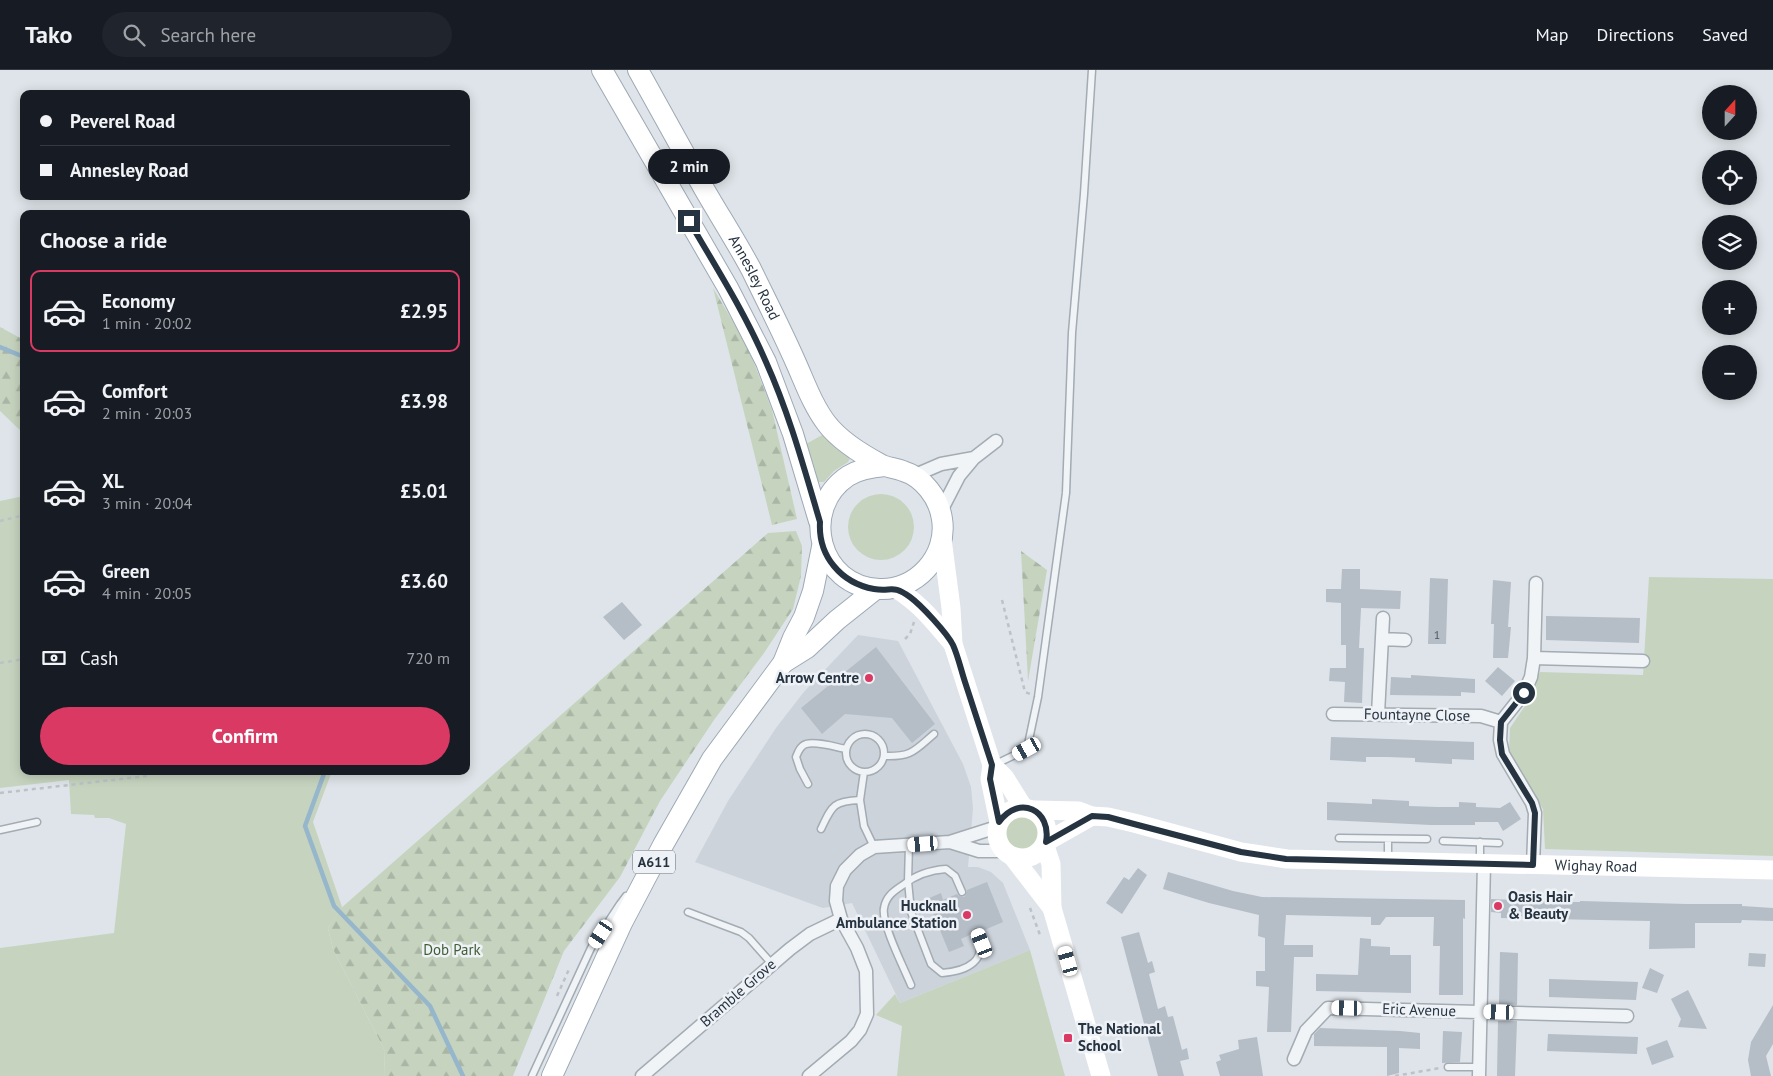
<!DOCTYPE html>
<html lang="en">
<head>
<meta charset="utf-8">
<style>
	body { margin:0; font-family:"PT Sans",sans-serif; background:#20242c; color:#f1f3f6; height:100vh; display:flex; flex-direction:column; font-size:19px; white-space:nowrap }
	* { box-sizing:border-box; margin:0 }
	p { font-size:16px; color:#9ea1a6 }
	.icon { flex:none; width:28px; height:28px; fill:none; stroke:currentColor; stroke-width:2; stroke-linecap:round; stroke-linejoin:round }
	.map { position:relative; flex:1; overflow:hidden }
	.drawer { position:absolute; left:20px; top:140px; width:450px; height:565px; display:flex; flex-direction:column; background:#171b24; border-radius:10px; box-shadow:0 2px 12px #0003 }
	.drawer>* { flex:none }
	.top-card { position:absolute; left:20px; top:20px; width:450px; height:110px; border-radius:10px; box-shadow:0 2px 12px #0003; display:grid; align-content:center; height:110px; padding:0 20px; background:#171b24 }
	.needle { width:32px; rotate:21deg }
	.buttons { position:absolute; left:1702px; top:15px; display:grid; gap:10px }
	.buttons a { display:grid; place-items:center; width:55px; height:55px; border-radius:50%; background:#171b24; box-shadow:0 2px 12px #0003; font-size:25px }
	.end { position:absolute; width:22px; height:22px; margin:-11px; border:6px solid #263341; background:#fff; box-shadow:0 0 0 2px #fff }
	.from { border-radius:50% }
	.bubble { position:absolute; height:35px; border-radius:18px; background:#171b24; box-shadow:0 2px 12px #0003; font-size:16px; font-weight:700; line-height:35px; text-align:center }
	.car { position:absolute; width:15px; height:30px; margin:-15px -8px; border-radius:6px; box-shadow:0 0 4px 1px #0007; background:linear-gradient(#fff 24%,#345 0 40%,#fff 0 76%,#345 0 86%,#fff 0) }
	.top-card b { display:flex; align-items:center; gap:18px; height:48px; font-size:19px }
	.top-card b+b { border-top:1px solid #363941 }
	.top-card i { width:12px; height:12px; background:#f1f3f6 }
	ul { padding:0; list-style:none }
	li { display:flex; align-items:center; gap:15px; height:82px; margin:0 10px 8px; padding:0 10px; border:2px solid transparent; border-radius:10px }
	li div { flex:1 }
	li b { display:block; font-size:19px }
	li em { font-style:normal; font-weight:700 }
	li.active { border-color:#d93963 }
	li>.icon { width:45px; height:45px; stroke-width:1.5 }
	h2 { padding:0 20px; font-size:22px; line-height:60px }
	.pay { display:flex; align-items:center; gap:12px; height:55px; padding:0 20px; font-size:19px }
	.pay p { margin-inline-start:auto }
	.action { display:flex; gap:10px; margin-top:auto; padding:10px 20px }
	.action a { flex:1; height:58px; border-radius:30px; background:#d93963; color:#fff; font-size:20px; font-weight:700; line-height:58px; text-align:center }
	header { display:flex; align-items:center; gap:30px; box-sizing:border-box; height:70px; padding:0 25px; background:#171b24; border-bottom:1px solid #363941 }
	header strong { font-size:24px }
	nav { display:flex; gap:28px; margin-inline-start:auto; font-size:18px }
	.search { width:350px; height:45px; background:#20242c; display:flex; align-items:center; gap:12px; box-sizing:border-box; padding:0 18px; border-radius:28px; color:#9ea1a6; font-size:19px }
	.map>svg:first-child { display:block }
	.built { fill:#ccd3db }
	.grass { fill:#c6d4bf }
	.forest { fill:url(#forest-firs) }
	.lines { fill:none; stroke-linecap:round; stroke-linejoin:round }
	.stream { stroke:#96b6cc; stroke-width:4.5 }
	.building { fill:#b5bdc6 }
	.lane-casing { stroke:#a3abb3; stroke-width:9 }
	.street-casing { stroke:#a3abb3; stroke-width:15 }
	.primary-casing { stroke:#9da9b6; stroke-width:22 }
	.path { stroke:#bcc2c8; stroke-width:2.5; stroke-dasharray:4 4; stroke-linecap:butt }
	.lane { stroke:#f1f4f7; stroke-width:6 }
	.street { stroke:#f1f4f7; stroke-width:12 }
	.secondary { stroke:#fff; stroke-width:19 }
	.primary { stroke:#fff; stroke-width:20 }
	.route { stroke:#263341; stroke-width:6 }
	.poi-dot { fill:#d93963; stroke:#eef2f6; stroke-width:2 }
	.labels { text-anchor:middle; stroke-width:5; stroke-linejoin:round; paint-order:stroke }
	.number-label { font-size:12px; fill:#4a5662 }
	.shield { fill:#eef2f6; stroke:#626c77; stroke-width:1 }
	.shield-label { font-size:14px; font-weight:bold; fill:#263341 }
	.street-label { font-size:15px; fill:#263341; stroke:#eef2f6 }
	.poi-label { font-size:15px; font-weight:bold; fill:#263341; stroke:#eef2f6; text-anchor:end }
	.park-label { font-size:15px; fill:#3f5e32; stroke:#eef2f6 }
</style>
</head>
<body>
<header>
<strong>Tako</strong>
<div class="search"><svg class="icon" aria-label="search" viewBox="0 0 24 24"><circle cx="10" cy="10" r="6"/><path d="M15 15l6 6"/></svg>Search here</div>
<nav><a>Map</a><a>Directions</a><a>Saved</a></nav>
</header>
<div class="map">
<svg width="1773" height="1006" viewBox="0 0 1773 1006">
	<defs>
		<pattern id="forest-firs" width="22" height="20" patternUnits="userSpaceOnUse" patternTransform="scale(1.25)"><rect width="22" height="20" fill="#c6d4bf"/><path d="M5 1l3.5 6h-7zM16 11l3.5 6h-7z" fill="#aab6a5"/></pattern>
	</defs>
	<rect width="100%" height="100%" fill="#dee4e9"/>
	<path class="built" d="M858 565 898 571 963 694 971 717 973 738 968 797H978L991 802 1003 813 1030 880 900 933 852 833 823 838 695 792 728 731 776 658 803 623Z"/>
	<path class="grass" d="M824 364 850 388 848 392 834 401 824 412H819L817 410 806 374Z
		M848 457a33 33 0 1 1 66 0a33 33 0 1 1-66 0Z
		M24 426V701H332L313 752 342 837 328 858 333 879 385 981 384 1006H0V878L114 863 126 754 109 748H95L94 745 71 744 69 710 0 718V431Z
		M1649 507 1773 509V786L1545 779 1543 739 1509 682 1510 658 1527 633 1540 602 1643 605Z
		M1004 762a18 18 0 1 1 36 0a18 18 0 1 1-36 0Z
		M1030 880 1065 1006H897L902 956 876 945 895 924 900 933Z"/>
	<path class="forest" d="M713 218 748 277 772 340 797 449 772 455Z
		M0 257 24 270V364L0 341Z
		M796 461 802 476 801 506 793 539 764 583 714 650 660 731 620 807 564 881 513 1006H384L385 981 333 879 328 858 340 839 768 463Z
		M1021 481 1047 500 1028 611Z"/>
	<g class="lines">
		<path class="stream" d="M0 277 24 287
			M325 701 305 756 334 836 430 936 463 1006"/>
	</g>
	<path class="building" d="M1342 499H1360V519L1401 521 1400 539 1361 538 1359 578H1364L1362 633 1344 632 1345 612 1329 611 1330 598H1346V575H1341V533L1326 532V519H1341Z
		M1430 508 1448 509 1446 574H1428Z
		M1493 510 1511 512 1508 557H1511L1508 588H1493L1494 554H1491Z
		M622 532 642 555 624 570 603 547Z
		M1546 546 1640 548 1639 573 1546 570Z
		M876 577 935 654 912 673 892 648 845 644 822 664 801 638Z
		M1498 597 1515 611 1502 626 1485 611Z
		M1411 605 1475 609V623L1461 622V626L1390 625 1391 607 1411 608Z
		M1331 667 1474 672V690L1452 689V694L1415 692V688L1388 687H1366V692L1330 690Z
		M1372 729 1409 731V736L1438 737H1459V732L1476 733V737L1500 738 1510 732 1521 749 1503 761 1498 752H1475V755H1431L1327 750V732L1372 734Z
		M1138 798 1147 805 1122 844 1106 833 1124 807 1129 810Z
		M1168 802 1233 821 1262 827 1465 830V849L1463 848V925H1439L1440 876H1433L1434 847H1386L1380 855H1371V847L1286 845 1284 875H1313V887H1294L1291 962H1267L1269 917 1256 916V901H1265V868L1258 866 1259 845 1209 833 1163 819Z
		M987 812 1003 852 982 861 979 857H975L972 860V864L961 869 964 876 949 882 927 829 941 823 943 830 957 824 959 826 964 827 966 825 967 820Z
		M1491 829 1564 832H1580V831L1686 834H1742V836L1773 838V851L1742 850 1741 853H1695V878L1649 879 1650 851 1501 848V843L1491 842Z
		M1139 862 1148 893 1152 891 1155 902 1149 904 1158 939 1165 936 1168 947 1173 946 1182 980 1187 978 1189 989 1180 991 1184 1006H1158L1121 867Z
		M1360 868 1371 869V876L1390 877V885H1411V923L1316 921V904L1358 905Z
		M1500 882 1518 883 1517 935 1499 934Z
		M1749 883 1766 884 1765 897 1748 896Z
		M1650 898 1664 905 1657 923 1642 918Z
		M1549 909 1638 912 1636 930 1549 927Z
		M1688 920 1693 930 1707 959 1678 957 1681 949 1671 929Z
		M1773 935V974L1766 986 1771 1006H1751L1748 990 1751 972Z
		M1498 951H1517L1515 1006H1497Z
		M1320 958 1400 961 1420 963V979L1399 978V1003L1387 1006V977L1314 976V964Z
		M1443 961 1462 962 1460 992 1442 993Z
		M1548 964 1638 967 1637 984 1547 981Z
		M1257 967 1263 1006H1220L1216 992 1221 990 1219 985 1239 979 1238 970Z
		M1667 970 1674 987 1652 995 1646 978Z"/>
	<g class="lines">
		<defs>
			<path id="lane" d="M846 683a19 19 0 1 1 38 0a19 19 0 1 1-38 0Z
				M884 686C912 687 914 681 934 664
				M996 694 1027 679 1038 627 1066 423 1072 263 1084 124 1092 0
				M864 702 860 730 864 756 874 777
				M808 714 800 699 796 687C798 682 800 676 806 674 817 671 835 677 846 679
				M821 759C832 736 833 731 860 730
				M0 760 37 752
				M1339 768 1427 769
				M1388 769V790
				M1443 771 1499 773
				M1480 772V791
				M909 775 908 811 911 842 931 894 942 903C967 901 989 891 977 862
				M688 842 741 862 749 868 772 894
				M911 915C904 898 881 853 884 838 886 826 894 821 903 815 917 804 930 800 946 799L955 806 962 822
				M1448 997H1479
				M532 1006 591 878 620 834 626 826"/>
			<path id="street" d="M913 406 941 394 974 388
				M940 443 959 406 974 388 996 371
				M1382 569 1405 570
				M1534 588 1643 591
				M1333 644 1481 646 1501 652
				M1378 644 1383 548
				M950 772 979 781H1004
				M1533 795 1535 743 1532 733 1503 684 1500 670 1501 652 1524 623 1531 607 1534 588 1536 513
				M1294 989 1306 961 1328 938 1627 946
				M642 1006 790 879 810 864 841 849
				M809 1006 851 971 860 960 867 944 866 901 857 878 841 849 836 831 837 816 845 800 860 785 874 777 950 772 997 757
				M1479 1006 1484 794"/>
			<g id="primary">
				<path d="M602 0 728 218 766 292 793 364 819 451"/>
				<path id="s2" d="M638 0C660 39 681 78 703 117 719 145 736 171 751 199 766 230 782 261 796 293 805 313 813 336 827 354 841 372 863 385 882 395 889 398 896 398 903 401 923 407 939 428 942 449 948 486 916 521 879 519 819 517 799 439 848 406 859 399 872 397 885 396"/>
				<path d="M783 593 807 578 837 550 876 519"/>
				<path d="M552 1006 622 853 663 775 712 689 783 593 793 568 804 547 813 521 822 477"/>
			</g>
		</defs>
		<use href="#lane" class="lane-casing"/>
		<use href="#street" class="street-casing"/>
		<use href="#primary" class="primary-casing"/>
		<path class="path" d="M0 451 24 445
			M1002 530 1025 622 1030 624
			M905 569 910 564 914 552
			M0 593 24 589
			M0 723 147 706
			M1030 838 1040 865 1043 866
			M919 839 930 835
			M557 926 570 897
			M1395 1006 1440 998"/>
		<use href="#lane" class="lane"/>
		<use href="#street" class="street"/>
		<g class="secondary">
			<path d="M942 469 951 538 953 574 992 695 1005 708 1023 737"/>
			<path d="M895 518C922 535 933 551 953 574"/>
			<path d="M992 695 990 709 999 752"/>
			<circle cx="1022" cy="763" r="25"/>
			<path id="s1" d="M1034 740 1079 741 1092 746 1108 747 1134 753 1241 782 1287 789 1773 800"/>
			<path d="M1046 772 1092 746"/>
			<path d="M1045 776 1051 794 1052 838 1101 1006"/>
			<path d="M1012 786 1052 838"/>
		</g>
		<use href="#primary" class="primary"/>
	</g>
	<g class="lines">
		<path class="route" d="M689 151C716 197 745 243 766 292 789 343 804 398 820 452 818 486 841 513 874 519 892 522 892 514 910 527 921 535 947 563 953 575 958 586 961 600 965 612 974 639 983 667 992 695L990 709 999 752C1019 724 1052 740 1046 772L1092 746 1108 747 1134 754 1241 782 1286 789 1533 795 1535 743 1532 733 1502 684 1500 670 1501 652 1524 623"/>
	</g>
	<g class="poi-dot">
		<circle cx="869" cy="608" r="5"/>
		<circle cx="1498" cy="836" r="5"/>
		<circle cx="967" cy="845" r="5"/>
		<rect x="1063" y="963" width="10" height="10" rx="2.5"/>
	</g>
	<g class="labels">
		<g class="number-label">
			<text x="1437" y="569">1</text>
		</g>
		<rect class="shield" x="633" y="780.5" width="42" height="23" rx="4"/>
		<g class="shield-label">
			<text x="654" y="797">A611</text>
		</g>
		<g class="street-label">
			<text dy="5" stroke="none"><textPath href="#s2" startOffset="238">Annesley Road</textPath></text>
			<text transform="translate(1417 645) rotate(1)" y="5">Fountayne Close</text>
			<text dy="5" stroke="none"><textPath href="#s1" startOffset="568">Wighay Road</textPath></text>
			<text transform="translate(738 923) rotate(-41)" y="5">Bramble Grove</text>
			<text transform="translate(1419 940) rotate(2)" y="5">Eric Avenue</text>
		</g>
		<g class="poi-label">
			<text x="859" y="613">Arrow Centre</text>
			<text x="1508" y="832" text-anchor="start">Oasis Hair<tspan x="1508" dy="17">&amp; Beauty</tspan></text>
			<text x="957" y="841">Hucknall<tspan x="957" dy="17">Ambulance Station</tspan></text>
			<text x="1078" y="964" text-anchor="start">The National<tspan x="1078" dy="17">School</tspan></text>
		</g>
		<g class="park-label">
			<text x="452" y="885">Dob Park</text>
		</g>
	</g>
</svg>
<div class="buttons">
<a><svg class="needle" viewBox="-14 -14 28 28"><path d="M0-13l5 13h-10z" fill="#e53935"/><path d="M0 13l5-13h-10z" fill="#9ea1a6"/></svg></a>
<a><svg class="icon" aria-label="locate" viewBox="0 0 24 24"><circle cx="12" cy="12" r="6"/><path d="M12 2v4M12 18v4M2 12h4M18 12h4"/></svg></a>
<a><svg class="icon" aria-label="layers" viewBox="0 0 24 24"><path d="M12 4l9 5-9 5-9-5zM3 14l9 5 9-5"/></svg></a>
<a>+</a>
<a>−</a>
</div>
<i class="end from" style="left:1524px;top:623px"></i>
<i class="end" style="left:689px;top:151px"></i>
<div class="bubble" style="left:648px;top:79px;width:82px">2 min</div>
<i class="car" style="left:1027px;top:679px;rotate:241deg"></i>
<i class="car" style="left:923px;top:774px;rotate:266deg"></i>
<i class="car" style="left:601px;top:864px;rotate:213deg"></i>
<i class="car" style="left:982px;top:873px;rotate:338deg"></i>
<i class="car" style="left:1068px;top:891px;rotate:344deg"></i>
<i class="car" style="left:1347px;top:938px;rotate:271deg"></i>
<i class="car" style="left:1499px;top:942px;rotate:272deg"></i>
<div class="top-card">
<b><i class="from"></i>Peverel Road</b>
<b><i></i>Annesley Road</b>
</div>
<section class="drawer">
<h2>Choose a ride</h2>
<ul>
<li class="active"><svg class="icon" aria-label="car" viewBox="0 0 24 24"><path d="M5 17H2v-5l4-1 3-4h7l3 4 3 1v5h-3M9 17h6M6 11h13"/><circle cx="7" cy="17" r="2"/><circle cx="17" cy="17" r="2"/></svg><div><b>Economy</b><p>1 min · 20:02</p></div><em>£2.95</em></li>
<li><svg class="icon" aria-label="car" viewBox="0 0 24 24"><path d="M5 17H2v-5l4-1 3-4h7l3 4 3 1v5h-3M9 17h6M6 11h13"/><circle cx="7" cy="17" r="2"/><circle cx="17" cy="17" r="2"/></svg><div><b>Comfort</b><p>2 min · 20:03</p></div><em>£3.98</em></li>
<li><svg class="icon" aria-label="car" viewBox="0 0 24 24"><path d="M5 17H2v-5l4-1 3-4h7l3 4 3 1v5h-3M9 17h6M6 11h13"/><circle cx="7" cy="17" r="2"/><circle cx="17" cy="17" r="2"/></svg><div><b>XL</b><p>3 min · 20:04</p></div><em>£5.01</em></li>
<li><svg class="icon" aria-label="car" viewBox="0 0 24 24"><path d="M5 17H2v-5l4-1 3-4h7l3 4 3 1v5h-3M9 17h6M6 11h13"/><circle cx="7" cy="17" r="2"/><circle cx="17" cy="17" r="2"/></svg><div><b>Green</b><p>4 min · 20:05</p></div><em>£3.60</em></li>
</ul>
<div class="pay"><svg class="icon" aria-label="cash" viewBox="0 0 24 24"><path d="M3 7h18v10H3z"/><circle cx="12" cy="12" r="2"/></svg>Cash<p>720 m</p></div>
<div class="action"><a>Confirm</a></div>
</section>
</div>
</body>
</html>
